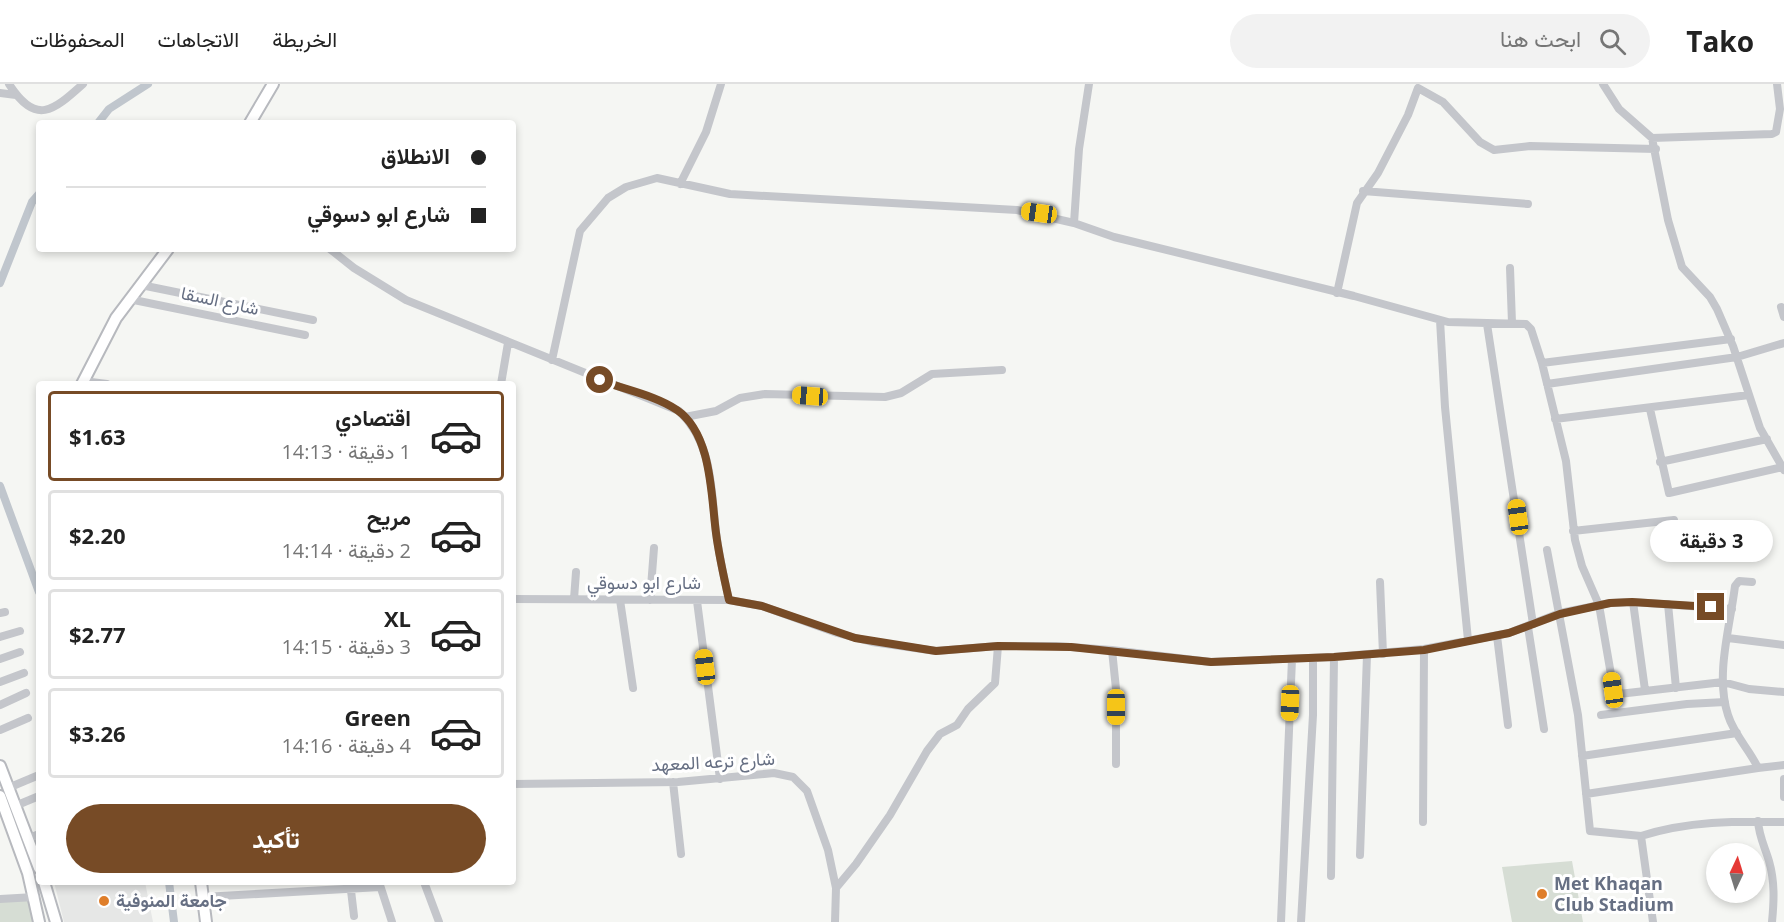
<!DOCTYPE html>
<html lang="ar">
<head>
<meta charset="utf-8">
<style>
	body { margin:0; font-family:"Open Sans",Vazirmatn,sans-serif; background:#f2f2f2; color:#222; direction:rtl; height:100vh; display:flex; flex-direction:column; font-size:22px; white-space:nowrap }
	* { box-sizing:border-box; margin:0 }
	p { font-size:20px; color:#767676 }
	.icon { flex:none; width:33px; height:33px; fill:none; stroke:currentColor; stroke-width:2; stroke-linecap:round; stroke-linejoin:round }
	.map { position:relative; flex:1; overflow:hidden; direction:ltr }
	.side { position:absolute; left:36px; top:297px; width:480px; height:504px; display:flex; flex-direction:column; background:#fff; border-radius:6px; box-shadow:0 3px 9px #0003; direction:rtl }
	.side>* { flex:none }
	.guide { position:absolute; left:36px; top:36px; width:480px; height:132px; border-radius:6px; box-shadow:0 3px 9px #0003; direction:rtl; display:grid; align-content:center; height:132px; padding:0 30px; background:#fff }
	.needle { width:39px; rotate:4deg }
	.tools { position:absolute; left:1706px; top:759px; display:grid; gap:12px }
	.tools a { display:grid; place-items:center; width:60px; height:60px; border-radius:50%; background:#fff; box-shadow:0 3px 9px #0003; font-size:30px }
	.end { position:absolute; width:27px; height:27px; margin:-14px; border:8px solid #774b26; background:#fff; box-shadow:0 0 0 3px #fff }
	.from { border-radius:50% }
	.bubble { position:absolute; height:42px; border-radius:21px; background:#fff; box-shadow:0 3px 9px #0003; font-size:20px; font-weight:700; line-height:42px; text-align:center; direction:rtl }
	.car { position:absolute; width:18px; height:36px; margin:-18px -9px; border-radius:8px; box-shadow:0 0 4px 2px #0007; background:linear-gradient(#f5c518 24%,#345 0 40%,#f5c518 0 76%,#345 0 86%,#f5c518 0) }
	.guide b { display:flex; align-items:center; gap:21px; height:57px; font-size:22px }
	.guide b+b { border-top:2px solid #e0e0e0 }
	.guide i { width:15px; height:15px; background:#222 }
	ul { padding:10px 0 0; list-style:none }
	li { display:flex; align-items:center; gap:18px; height:90px; margin:0 12px 9px; padding:0 18px; border:3px solid #e0e0e0; border-radius:6px }
	li div { flex:1 }
	li b { display:block; font-size:22px }
	li em { font-style:normal; font-weight:700 }
	li.current { border-color:#774b26 }
	li>.icon { width:54px; height:54px; stroke-width:1.5 }
	.primary-button { display:flex; gap:12px; margin-top:auto; padding:12px 30px }
	.primary-button a { flex:1; height:69px; border-radius:36px; background:#774b26; color:#fff; font-size:24px; font-weight:700; line-height:69px; text-align:center }
	header { display:flex; align-items:center; gap:36px; box-sizing:border-box; height:84px; padding:0 30px; background:#fff; border-bottom:2px solid #e0e0e0 }
	header strong { font-size:28px }
	nav { display:flex; gap:33px; margin-inline-start:auto; font-size:21px }
	.search { width:420px; height:54px; background:#f2f2f2; display:flex; align-items:center; gap:15px; box-sizing:border-box; padding:0 21px; border-radius:33px; color:#767676; font-size:22px }
	.map>svg:first-child { display:block }
	.built { fill:#e6e7e6 }
	.green { fill:#d6ddd4 }
	.lines { fill:none; stroke-linecap:round; stroke-linejoin:round }
	.canal { stroke:#c0c6cd; stroke-width:8 }
	.major-casing { stroke:#b7b9be; stroke-width:14 }
	.minor { stroke:#c4c6cb; stroke-width:8 }
	.major { stroke:#fff; stroke-width:10 }
	.route { stroke:#774b26; stroke-width:8 }
	.poi-dot { fill:#df7e2a; stroke:#fff; stroke-width:2 }
	.labels { text-anchor:middle; stroke-width:6; stroke-linejoin:round; paint-order:stroke }
	.street-label { font-size:18px; fill:#666f83; stroke:#fff }
	.poi-label { font-size:18px; font-weight:bold; fill:#666f83; stroke:#fff; text-anchor:start }
</style>
</head>
<body>
<header>
<strong>Tako</strong>
<div class="search"><svg class="icon" aria-label="search" viewBox="0 0 24 24"><circle cx="10" cy="10" r="6"/><path d="M15 15l6 6"/></svg>ابحث هنا</div>
<nav><a>الخريطة</a><a>الاتجاهات</a><a>المحفوظات</a></nav>
</header>
<div class="map">
<svg width="1784" height="838" viewBox="0 0 1784 838">
	<rect width="100%" height="100%" fill="#f5f6f3"/>
	<path class="built" d="M54 798H145L153 838H64Z"/>
	<path class="green" d="M1572 777 1583 838H1512L1502 783Z
		M35 813 36 838H0V815Z"/>
	<g class="lines">
		<path class="canal" d="M98 39 109 25 148 0
			M0 199 32 118 39 110
			M0 402 39 508
			M169 798 174 838"/>
		<defs>
			<path id="major" d="M250 39 273 0
				M82 300 116 234 168 165
				M0 682 39 784
				M0 712 28 789 39 838
				M44 798 56 838
				M201 798 206 838"/>
		</defs>
		<use href="#major" class="major-casing"/>
		<path class="minor" d="M9 0C36 42 53 27 83 0
			M1089 0 1079 65 1074 139 1114 153 1354 212 1448 238 1526 240 1531 245 1542 279 1566 377 1575 456 1582 482 1599 521 1614 608 1619 610 1723 598 1749 605 1784 608
			M1603 0 1619 25 1652 54 1668 136 1682 183 1710 213 1717 225 1733 262 1760 344 1784 386
			M0 9 16 11
			M1652 54 1772 50 1776 48 1780 25 1777 0
			M680 100 706 48 721 0
			M1363 107 1528 120
			M330 165 354 184 406 216 679 327C713 359 711 406 716 448 719 471 724 494 729 516
			M1510 184 1512 239
			M141 201 313 236
			M1337 209 1357 119 1378 89 1408 31 1418 4 1443 18 1480 58 1494 66 1530 62 1656 65
			M129 215 305 251
			M1781 223 1784 233
			M1440 236 1445 323 1468 556
			M1487 240 1533 540
			M552 276 580 147 608 114 626 103 657 94 730 110 1017 126 1074 139
			M1542 279 1731 255
			M83 297 107 300
			M501 300 508 259
			M1547 300 1737 273 1784 259
			M1650 325 1669 409 1783 383
			M685 333 716 327 740 314 765 310 885 313 901 309 932 290 1002 286
			M1555 335 1749 311
			M1660 378 1767 355
			M1573 447 1674 436
			M1547 466 1578 631 1590 747 1641 752
			M1380 498 1383 570
			M1752 498 1739 497 1735 502C1730 543 1715 591 1728 631 1734 651 1750 666 1758 684L1784 681
			M513 515 729 516 762 522 837 549 872 558 936 567 998 562H1056L1112 566 1211 578 1334 573 1424 565 1509 549 1560 529 1610 519 1633 518 1732 525
			M574 515 576 488
			M620 516 633 604
			M650 516 654 464
			M697 517 720 695
			M1633 518 1645 606
			M1668 520 1676 604
			M0 529 5 528
			M1528 543 1544 645
			M1497 552 1508 641
			M0 553 20 547
			M1728 554 1784 561
			M1112 566 1116 605V680
			M0 575 20 568
			M0 598 24 589
			M0 621 26 609
			M1601 631 1687 620 1725 618
			M0 646 28 634
			M1582 672 1737 649
			M1784 695V713
			M673 698 681 770
			M513 700 678 698 774 689 793 693 807 707 828 766 836 804
			M8 704 39 691
			M1586 710 1758 684
			M15 722 39 712
			M1758 737C1759 753 1765 763 1769 777 1775 798 1774 817 1772 838
			M1423 738 1424 565
			M27 755 39 750
			M1360 771 1367 571
			M1331 792 1334 573
			M350 798 354 832
			M379 798 392 838
			M424 798 439 838
			M203 813 380 803
			M0 815 35 813
			M835 838 836 804 856 780 890 731 927 667 940 650 957 641 968 625 995 599 998 562
			M1281 838 1292 575
			M1301 838 1313 631V574
			M1653 838 1641 752C1688 737 1735 737 1784 738"/>
		<use href="#major" class="major"/>
	</g>
	<g class="lines">
		<path class="route" d="M600 296C625 306 655 311 677 326 712 350 711 412 716 449 719 472 724 494 729 516L762 522 855 554 936 567 998 562 1071 563 1211 578 1334 573 1424 566 1509 549 1560 530 1610 519 1632 518 1711 523"/>
	</g>
	<g class="poi-dot">
		<circle cx="1542" cy="810" r="6"/>
		<circle cx="104" cy="817" r="6"/>
	</g>
	<g class="labels">
		<g class="street-label">
			<text transform="translate(220 217) rotate(12)" y="6">شارع السقا</text>
			<text x="644" y="505">شارع ابو دسوقي</text>
			<text transform="translate(713 678) rotate(-3)" y="6">شارع ترعه المعهد</text>
		</g>
		<g class="poi-label">
			<text x="1554" y="806">Met Khaqan<tspan x="1554" dy="21">Club Stadium</tspan></text>
			<text x="116" y="823">جامعة المنوفية</text>
		</g>
	</g>
</svg>
<div class="tools">
<a><svg class="needle" viewBox="-14 -14 28 28"><path d="M0-13l5 13h-10z" fill="#e53935"/><path d="M0 13l5-13h-10z" fill="#767676"/></svg></a>
</div>
<i class="end from" style="left:600px;top:296px"></i>
<i class="end" style="left:1711px;top:523px"></i>
<div class="bubble" style="left:1650px;top:436px;width:123px">3 دقيقة</div>
<i class="car" style="left:1039px;top:129px;rotate:278deg"></i>
<i class="car" style="left:810px;top:312px;rotate:274deg"></i>
<i class="car" style="left:1518px;top:433px;rotate:352deg"></i>
<i class="car" style="left:705px;top:583px;rotate:353deg"></i>
<i class="car" style="left:1613px;top:606px;rotate:352deg"></i>
<i class="car" style="left:1290px;top:619px;rotate:182deg"></i>
<i class="car" style="left:1116px;top:623px;rotate:180deg"></i>
<div class="guide">
<b><i class="from"></i>الانطلاق</b>
<b><i></i>شارع ابو دسوقي</b>
</div>
<section class="side">
<ul>
<li class="current"><svg class="icon" aria-label="car" viewBox="0 0 24 24"><path d="M5 17H2v-5l4-1 3-4h7l3 4 3 1v5h-3M9 17h6M6 11h13"/><circle cx="7" cy="17" r="2"/><circle cx="17" cy="17" r="2"/></svg><div><b>اقتصادي</b><p>1 دقيقة · 14:13</p></div><em>$1.63</em></li>
<li><svg class="icon" aria-label="car" viewBox="0 0 24 24"><path d="M5 17H2v-5l4-1 3-4h7l3 4 3 1v5h-3M9 17h6M6 11h13"/><circle cx="7" cy="17" r="2"/><circle cx="17" cy="17" r="2"/></svg><div><b>مريح</b><p>2 دقيقة · 14:14</p></div><em>$2.20</em></li>
<li><svg class="icon" aria-label="car" viewBox="0 0 24 24"><path d="M5 17H2v-5l4-1 3-4h7l3 4 3 1v5h-3M9 17h6M6 11h13"/><circle cx="7" cy="17" r="2"/><circle cx="17" cy="17" r="2"/></svg><div><b>XL</b><p>3 دقيقة · 14:15</p></div><em>$2.77</em></li>
<li><svg class="icon" aria-label="car" viewBox="0 0 24 24"><path d="M5 17H2v-5l4-1 3-4h7l3 4 3 1v5h-3M9 17h6M6 11h13"/><circle cx="7" cy="17" r="2"/><circle cx="17" cy="17" r="2"/></svg><div><b>Green</b><p>4 دقيقة · 14:16</p></div><em>$3.26</em></li>
</ul>
<div class="primary-button"><a>تأكيد</a></div>
</section>
</div>
</body>
</html>
